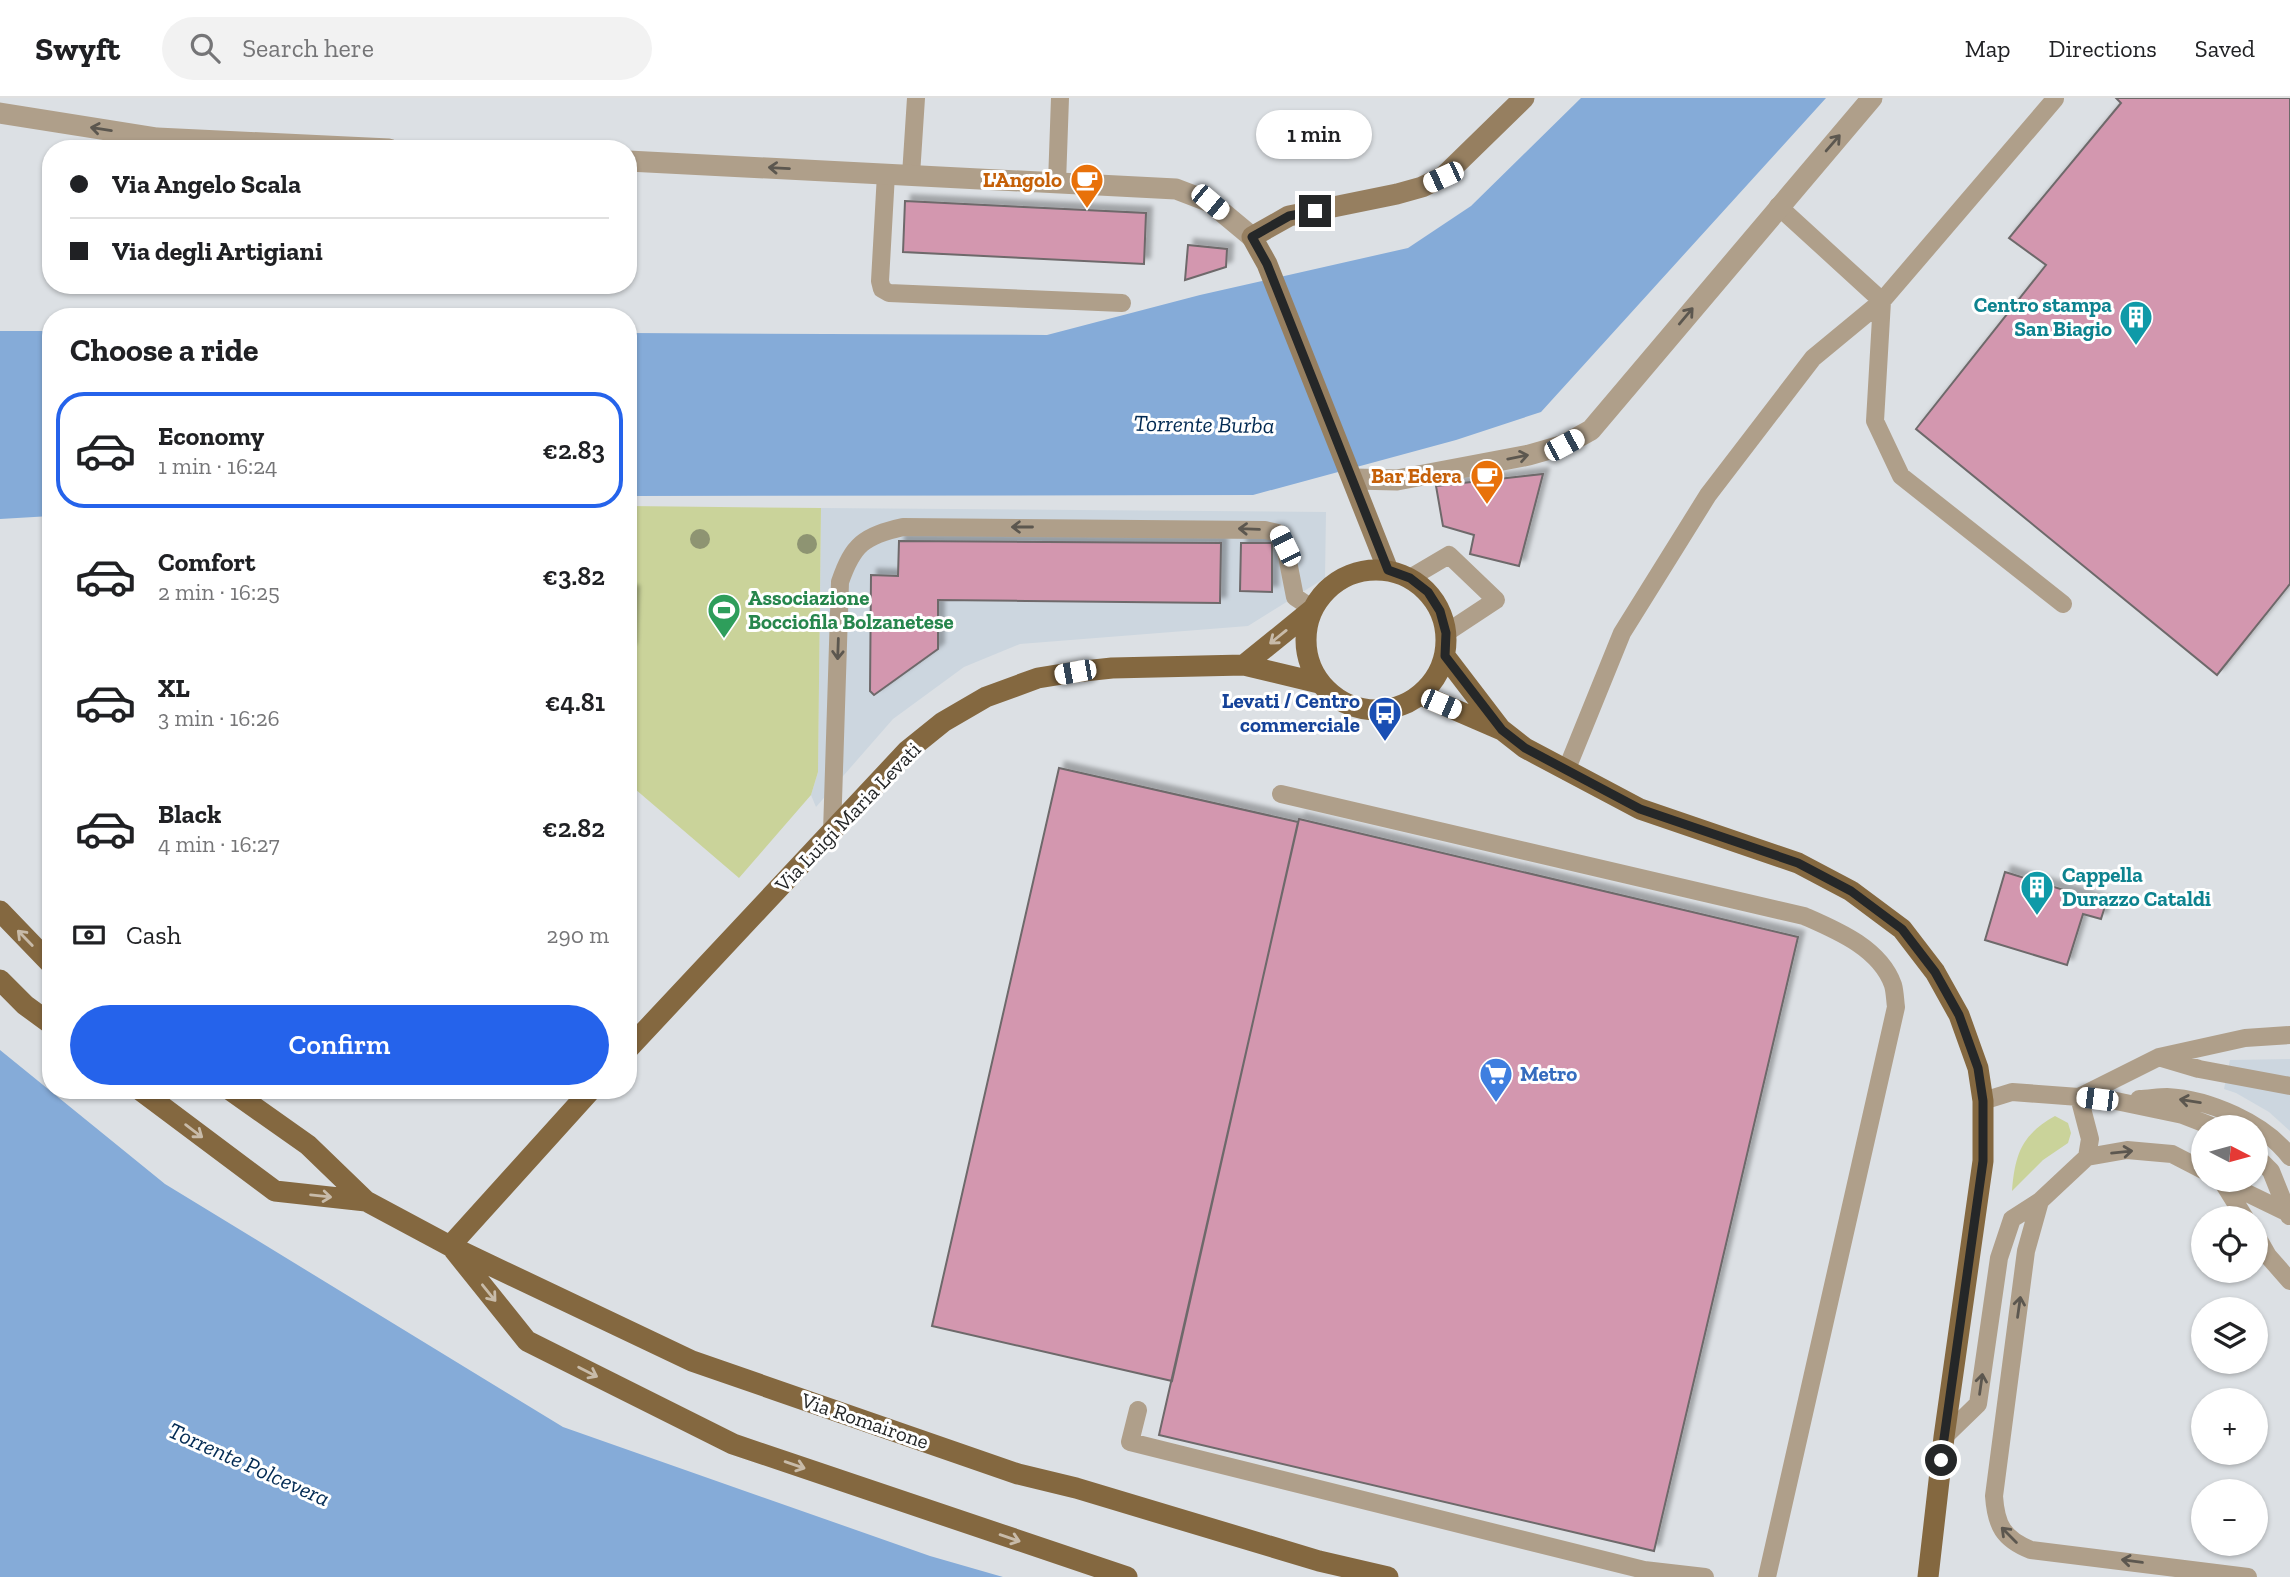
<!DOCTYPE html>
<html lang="en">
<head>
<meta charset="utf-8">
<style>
	body { margin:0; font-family:"Zilla Slab",serif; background:#f2f2f2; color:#202124; height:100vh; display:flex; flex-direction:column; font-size:26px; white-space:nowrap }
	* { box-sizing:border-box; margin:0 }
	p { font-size:23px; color:#757577 }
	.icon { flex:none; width:38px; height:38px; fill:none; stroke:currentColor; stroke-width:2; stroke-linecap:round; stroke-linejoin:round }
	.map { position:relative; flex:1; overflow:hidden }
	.sheet { position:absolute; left:42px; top:210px; width:595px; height:791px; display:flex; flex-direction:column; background:#fff; border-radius:28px; box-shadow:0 2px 5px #0004 }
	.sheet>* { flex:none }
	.hud { position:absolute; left:42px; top:42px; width:595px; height:154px; border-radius:28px; box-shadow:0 2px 5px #0004; display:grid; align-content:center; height:154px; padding:0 28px; background:#fff }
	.needle { width:46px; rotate:96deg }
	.controls { position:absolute; left:2191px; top:1017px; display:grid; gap:14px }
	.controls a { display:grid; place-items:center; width:77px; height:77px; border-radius:50%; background:#fff; box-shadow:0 2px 5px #0004; font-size:35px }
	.end { position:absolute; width:32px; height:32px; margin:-16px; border:9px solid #252728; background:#fff; box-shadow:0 0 0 4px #fff }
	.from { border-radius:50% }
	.bubble { position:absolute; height:49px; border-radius:24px; background:#fff; box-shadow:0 2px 5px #0004; font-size:23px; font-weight:600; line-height:49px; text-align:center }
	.car { position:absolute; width:21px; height:42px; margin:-21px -10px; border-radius:9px; box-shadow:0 0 5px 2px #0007; background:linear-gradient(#fff 24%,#345 0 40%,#fff 0 76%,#345 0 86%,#fff 0) }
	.hud b { display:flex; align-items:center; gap:24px; height:66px; font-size:26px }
	.hud b+b { border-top:2px solid #e0e0e0 }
	.hud i { width:18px; height:18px; background:#202124 }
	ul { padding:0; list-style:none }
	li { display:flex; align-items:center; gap:21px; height:116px; margin:0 14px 10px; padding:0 14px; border:4px solid transparent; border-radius:28px }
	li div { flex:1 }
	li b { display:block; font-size:26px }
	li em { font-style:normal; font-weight:600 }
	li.active { border-color:#2563eb }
	li>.icon { width:63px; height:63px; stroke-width:1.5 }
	h2 { padding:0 28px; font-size:32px; line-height:84px }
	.pay { display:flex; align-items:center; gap:18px; height:77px; padding:0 28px; font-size:26px }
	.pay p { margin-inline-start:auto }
	.action { display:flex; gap:14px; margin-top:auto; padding:14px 28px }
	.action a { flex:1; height:80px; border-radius:42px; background:#2563eb; color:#fff; font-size:28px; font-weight:600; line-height:80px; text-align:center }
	header { display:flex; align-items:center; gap:42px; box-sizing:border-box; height:98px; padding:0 35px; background:#fff; border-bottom:2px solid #e0e0e0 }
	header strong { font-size:33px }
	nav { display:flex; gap:38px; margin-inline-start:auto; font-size:24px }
	.search { width:490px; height:63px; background:#f2f2f2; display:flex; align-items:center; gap:18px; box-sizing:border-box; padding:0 24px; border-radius:38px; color:#757577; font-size:26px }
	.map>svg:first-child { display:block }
	.built { fill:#ccd6df }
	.green { fill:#cad39a }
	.water { fill:#85abd8 }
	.building { fill:#d397af; stroke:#6e696b; stroke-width:2; filter:url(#shadow) }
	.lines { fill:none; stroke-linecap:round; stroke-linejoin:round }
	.lane { stroke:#af9f8a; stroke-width:18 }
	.street { stroke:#af9f8a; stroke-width:21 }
	.secondary { stroke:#967f60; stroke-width:21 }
	.primary { stroke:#846840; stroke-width:21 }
	.tree { fill:#8e9472 }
	.oneway { stroke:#5c574f }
	.oneway2 { stroke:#c8bba9 }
	.route { stroke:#252728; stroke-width:9 }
	.labels { text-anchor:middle; stroke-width:6; stroke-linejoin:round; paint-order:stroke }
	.food-label { font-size:21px; font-weight:bold; fill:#c56008; stroke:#fff; text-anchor:end }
	.culture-label { font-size:21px; font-weight:bold; fill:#0d838f; stroke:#fff; text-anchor:end }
	.leisure-label { font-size:21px; font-weight:bold; fill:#27864d; stroke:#fff; text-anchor:start }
	.transit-label { font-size:21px; font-weight:bold; fill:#164399; stroke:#fff; text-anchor:end }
	.street-label { font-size:21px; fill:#252728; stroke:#fff }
	.shop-label { font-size:21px; font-weight:bold; fill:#366cbe; stroke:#fff; text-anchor:start }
	.water-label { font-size:23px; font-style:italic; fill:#022a53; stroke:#fff }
</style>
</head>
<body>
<header>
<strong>Swyft</strong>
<div class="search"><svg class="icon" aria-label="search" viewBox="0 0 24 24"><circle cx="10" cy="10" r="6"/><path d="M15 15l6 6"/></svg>Search here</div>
<nav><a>Map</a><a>Directions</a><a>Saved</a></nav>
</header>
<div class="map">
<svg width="2290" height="1479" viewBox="0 0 2290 1479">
	<defs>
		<filter id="shadow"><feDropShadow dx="6" dy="-6" stdDeviation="2" flood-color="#0004"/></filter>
	</defs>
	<rect width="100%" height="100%" fill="#dce0e4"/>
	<path class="built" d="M821 410 1326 414 1325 480 1248 528 1020 546 964 569 893 621 816 709 811 697 818 674Z
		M2290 961V1033L2269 1014 2236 995 2224 991 2230 962Z"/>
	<path class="green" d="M628 408 821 410 818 674 811 697 739 780 628 685Z
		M2055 1018 2068 1025 2071 1035 2068 1045 2043 1062 2012 1093C2015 1057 2021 1037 2055 1018Z"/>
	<path class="water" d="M1581 0H1826L1541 314 1456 342 1253 397 628 398V235L1047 237 1200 197 1408 150 1471 108Z
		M0 233H51V418L0 421Z
		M0 952 165 1086 563 1329 930 1458 1003 1479H0Z"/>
	<path class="building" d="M2116 0H2290V486L2217 577 1916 331 2046 167 2009 140 2121 5Z
		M905 103 1146 115 1144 166 903 154Z
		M1188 147 1227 151 1226 169 1185 182Z
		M1543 376 1519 468 1470 456 1474 437 1443 428 1436 388Z
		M899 443 1221 445 1220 505 938 502V551L874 597 870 593 871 477 898 478Z
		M1241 445H1272V494L1240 493Z
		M628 494H633L630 551H628Z
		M1059 670 1298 724 1172 1283 932 1228Z
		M1299 721 1798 839 1654 1453 1159 1337Z
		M2005 774 2106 805 2101 821 2083 816 2067 867 1985 842Z"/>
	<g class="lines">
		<path class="lane" d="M2055 1 1882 203 1875 323 1901 378 2063 506
			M886 76 880 183 882 191 889 195 1122 205
			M911 77 916 0
			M1057 85 1060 0
			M1410 480 1449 457 1496 502 1446 535
			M1566 673 1622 535 1708 397 1813 260 1882 203 1778 108
			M1281 696 1804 818C1836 832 1880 850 1893 887 1895 894 1895 902 1896 909L1767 1479
			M832 734 840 484C853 446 864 438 903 429L1265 432 1278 435 1285 448 1295 499 1313 511
			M2162 960 2199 971 2290 988
			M2079 999 2159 959 2245 940 2290 937
			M2079 999 2090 1041 2087 1059
			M2139 1001C2148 1001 2158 999 2167 999 2208 1001 2265 1025 2290 1059
			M1983 1003 2012 994 2079 999 2116 1003 2183 1017 2214 1029
			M2256 1058 2271 1073 2289 1118
			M2220 1082 2286 1114
			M2222 1083 2245 1120
			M2040 1103 2026 1153 1994 1398C1996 1427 2003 1441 2031 1452L2248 1479
			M2256 1137 2268 1158 2290 1183
			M1138 1312 1130 1344 1644 1472 1705 1479
			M1944 1339 1978 1306 1999 1160 2012 1121 2040 1103 2087 1059 2127 1052 2172 1056 2203 1072"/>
		<path class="street" d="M0 15 157 40 389 51
			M628 63 1176 91 1210 104 1252 139
			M1354 381 1397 382 1529 357 1564 347 1591 332 1872 0"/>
		<path class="secondary" d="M1388 472 1267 166 1252 139 1289 118 1397 96 1422 89 1443 79 1524 0"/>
		<path class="primary" d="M1306 542a70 70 0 1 1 140 0a70 70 0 1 1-140 0Z
			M1445 558 1500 630
			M1244 567 1313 511
			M1421 597 1502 632 1525 650 1640 711 1798 765 1851 793 1902 831 1935 874 1959 917 1978 970 1983 1003V1063L1944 1339 1928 1479
			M0 813 51 866
			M0 882 25 907 51 926
			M628 951 907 653 943 624 986 599 1038 580 1075 574 1112 570 1244 567 1319 585
			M140 992 275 1093 366 1103
			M230 992 308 1047 366 1103 450 1148 692 1263 1018 1376 1076 1390 1319 1463 1388 1479
			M450 1148 591 992
			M454 1152 527 1243 733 1346 1127 1479"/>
	</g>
	<g class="tree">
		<circle cx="700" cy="441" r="10"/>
		<circle cx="807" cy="446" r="10"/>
	</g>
	<defs><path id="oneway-shaft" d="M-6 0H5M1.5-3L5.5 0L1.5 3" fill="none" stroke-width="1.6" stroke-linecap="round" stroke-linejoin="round" transform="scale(1.75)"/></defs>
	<g class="oneway">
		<use href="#oneway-shaft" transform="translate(101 31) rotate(-171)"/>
		<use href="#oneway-shaft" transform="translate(1833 45) rotate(-49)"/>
		<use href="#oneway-shaft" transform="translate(779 70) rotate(-177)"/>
		<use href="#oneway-shaft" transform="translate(1686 218) rotate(-50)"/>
		<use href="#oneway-shaft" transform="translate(1518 359) rotate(-11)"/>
		<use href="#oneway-shaft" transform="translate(1022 429) rotate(-180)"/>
		<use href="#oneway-shaft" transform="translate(1249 431) rotate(-178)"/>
		<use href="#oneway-shaft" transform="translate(838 551) rotate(92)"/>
		<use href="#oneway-shaft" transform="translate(2190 1003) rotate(-171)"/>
		<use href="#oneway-shaft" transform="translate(2122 1054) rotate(-6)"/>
		<use href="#oneway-shaft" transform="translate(2019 1209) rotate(-82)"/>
		<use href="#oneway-shaft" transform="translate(1981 1286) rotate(-82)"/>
		<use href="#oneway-shaft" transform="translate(2009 1437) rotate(-135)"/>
		<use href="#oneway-shaft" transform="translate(2132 1463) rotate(-172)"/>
	</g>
	<g class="oneway2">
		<use href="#oneway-shaft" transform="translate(1278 539) rotate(141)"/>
		<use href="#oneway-shaft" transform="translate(25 840) rotate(-134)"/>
		<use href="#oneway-shaft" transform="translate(194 1033) rotate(37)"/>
		<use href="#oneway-shaft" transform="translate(321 1098) rotate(6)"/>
		<use href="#oneway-shaft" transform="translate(489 1195) rotate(51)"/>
		<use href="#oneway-shaft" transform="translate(588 1274) rotate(27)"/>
		<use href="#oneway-shaft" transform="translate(795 1367) rotate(19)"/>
		<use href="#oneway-shaft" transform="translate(1010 1440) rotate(19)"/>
	</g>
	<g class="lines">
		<path class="route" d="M1315 113 1289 118 1252 139 1267 166 1388 472 1410 480 1428 494 1440 513 1446 535 1445 558 1502 632 1525 650 1640 711 1798 765 1851 793 1902 831 1935 874 1959 917 1978 970 1983 1003V1063L1941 1362"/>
	</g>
	<defs>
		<symbol id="cafe-pin" viewBox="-11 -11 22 30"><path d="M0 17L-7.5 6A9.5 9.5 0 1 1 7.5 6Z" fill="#e8710a" stroke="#fff"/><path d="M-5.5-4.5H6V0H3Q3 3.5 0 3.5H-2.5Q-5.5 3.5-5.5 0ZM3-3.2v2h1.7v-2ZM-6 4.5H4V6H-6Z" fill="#fff"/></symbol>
		<symbol id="building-pin" viewBox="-11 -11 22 30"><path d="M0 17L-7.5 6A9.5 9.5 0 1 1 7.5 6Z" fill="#0f9aa8" stroke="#fff"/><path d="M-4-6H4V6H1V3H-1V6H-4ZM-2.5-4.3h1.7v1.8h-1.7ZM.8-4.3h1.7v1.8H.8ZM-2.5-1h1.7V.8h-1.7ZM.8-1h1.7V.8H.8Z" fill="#fff"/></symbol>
		<symbol id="stadium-pin" viewBox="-11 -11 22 30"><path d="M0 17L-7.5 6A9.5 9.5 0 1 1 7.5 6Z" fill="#2e9e5b" stroke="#fff"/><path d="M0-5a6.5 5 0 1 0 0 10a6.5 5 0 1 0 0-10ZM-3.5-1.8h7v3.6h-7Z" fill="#fff"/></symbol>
		<symbol id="bus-pin" viewBox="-11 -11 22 30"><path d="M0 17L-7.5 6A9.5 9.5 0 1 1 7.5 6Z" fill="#1a4fb4" stroke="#fff"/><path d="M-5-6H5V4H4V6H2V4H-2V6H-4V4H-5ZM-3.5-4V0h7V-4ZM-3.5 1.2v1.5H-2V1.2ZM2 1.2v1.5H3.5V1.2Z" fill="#fff"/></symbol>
		<symbol id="supermarket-pin" viewBox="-11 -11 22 30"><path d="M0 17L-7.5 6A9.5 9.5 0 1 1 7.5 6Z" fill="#3f7fe0" stroke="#fff"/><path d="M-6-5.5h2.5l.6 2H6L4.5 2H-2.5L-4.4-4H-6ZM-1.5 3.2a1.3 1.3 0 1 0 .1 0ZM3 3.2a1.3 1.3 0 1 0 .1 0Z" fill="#fff"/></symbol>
	</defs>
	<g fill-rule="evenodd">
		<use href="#cafe-pin" x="1068" y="63" width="38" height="52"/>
		<use href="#building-pin" x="2117" y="200" width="38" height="52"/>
		<use href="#cafe-pin" x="1468" y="359" width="38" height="52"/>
		<use href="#stadium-pin" x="705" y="493" width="38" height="52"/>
		<use href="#bus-pin" x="1366" y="596" width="38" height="52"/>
		<use href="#building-pin" x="2018" y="770" width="38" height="52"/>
		<use href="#supermarket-pin" x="1477" y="957" width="38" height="52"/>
	</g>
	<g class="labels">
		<g class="food-label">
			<text x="1062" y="89">L'Angolo</text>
			<text x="1462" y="385">Bar Edera</text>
		</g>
		<g class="culture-label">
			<text x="2112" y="214">Centro stampa<tspan x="2112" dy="24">San Biagio</tspan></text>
			<text x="2062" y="784" text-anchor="start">Cappella<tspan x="2062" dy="24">Durazzo Cataldi</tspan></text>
		</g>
		<g class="leisure-label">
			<text x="748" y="507">Associazione<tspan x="748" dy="24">Bocciofila Bolzanetese</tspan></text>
		</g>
		<g class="transit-label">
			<text x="1360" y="610">Levati / Centro<tspan x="1360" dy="24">commerciale</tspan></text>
		</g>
		<g class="street-label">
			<text transform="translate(848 719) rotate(-46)" y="7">Via Luigi Maria Levati</text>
			<text transform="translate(865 1323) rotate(19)" y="7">Via Romairone</text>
		</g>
		<g class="shop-label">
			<text x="1520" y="983">Metro</text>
		</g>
		<g class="water-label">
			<text transform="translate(1204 326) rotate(1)" y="8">Torrente Burba</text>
			<text transform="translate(249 1366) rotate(24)" y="8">Torrente Polcevera</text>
		</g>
	</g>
</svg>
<div class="controls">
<a><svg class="needle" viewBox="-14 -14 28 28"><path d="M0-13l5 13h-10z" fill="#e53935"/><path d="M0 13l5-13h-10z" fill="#757577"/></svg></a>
<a><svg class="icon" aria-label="locate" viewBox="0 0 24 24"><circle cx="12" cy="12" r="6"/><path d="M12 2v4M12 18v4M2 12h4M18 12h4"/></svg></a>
<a><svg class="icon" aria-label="layers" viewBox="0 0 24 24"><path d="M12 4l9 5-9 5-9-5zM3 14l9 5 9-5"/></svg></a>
<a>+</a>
<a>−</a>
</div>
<i class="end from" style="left:1941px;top:1362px"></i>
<i class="end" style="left:1315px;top:113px"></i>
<div class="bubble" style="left:1256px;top:12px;width:116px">1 min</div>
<i class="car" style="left:1443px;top:79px;rotate:245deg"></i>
<i class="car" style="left:1210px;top:104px;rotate:130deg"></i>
<i class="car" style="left:1564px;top:347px;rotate:62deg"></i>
<i class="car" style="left:1285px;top:448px;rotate:334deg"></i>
<i class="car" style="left:1075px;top:574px;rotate:260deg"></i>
<i class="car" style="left:1441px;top:606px;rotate:113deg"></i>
<i class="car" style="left:2097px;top:1001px;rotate:277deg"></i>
<div class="hud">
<b><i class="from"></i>Via Angelo Scala</b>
<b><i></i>Via degli Artigiani</b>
</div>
<section class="sheet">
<h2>Choose a ride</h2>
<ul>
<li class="active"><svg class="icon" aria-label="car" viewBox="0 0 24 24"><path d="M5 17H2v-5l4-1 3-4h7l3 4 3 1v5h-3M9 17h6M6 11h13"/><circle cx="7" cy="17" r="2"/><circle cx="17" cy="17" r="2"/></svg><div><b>Economy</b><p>1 min · 16:24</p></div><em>€2.83</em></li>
<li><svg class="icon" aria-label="car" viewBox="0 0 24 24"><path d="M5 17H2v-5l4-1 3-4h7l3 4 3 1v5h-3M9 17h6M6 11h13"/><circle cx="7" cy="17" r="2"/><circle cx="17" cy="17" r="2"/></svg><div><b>Comfort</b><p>2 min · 16:25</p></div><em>€3.82</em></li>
<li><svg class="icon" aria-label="car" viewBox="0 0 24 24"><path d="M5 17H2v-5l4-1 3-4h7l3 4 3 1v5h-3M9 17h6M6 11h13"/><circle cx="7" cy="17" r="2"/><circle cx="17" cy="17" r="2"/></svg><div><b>XL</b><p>3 min · 16:26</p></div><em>€4.81</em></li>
<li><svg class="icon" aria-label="car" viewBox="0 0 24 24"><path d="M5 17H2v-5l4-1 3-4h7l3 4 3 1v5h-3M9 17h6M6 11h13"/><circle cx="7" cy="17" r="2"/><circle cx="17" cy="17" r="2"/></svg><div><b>Black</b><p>4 min · 16:27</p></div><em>€2.82</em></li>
</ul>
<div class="pay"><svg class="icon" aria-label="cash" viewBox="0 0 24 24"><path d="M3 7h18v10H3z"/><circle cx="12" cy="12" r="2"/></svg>Cash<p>290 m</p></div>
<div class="action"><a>Confirm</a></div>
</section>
</div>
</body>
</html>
